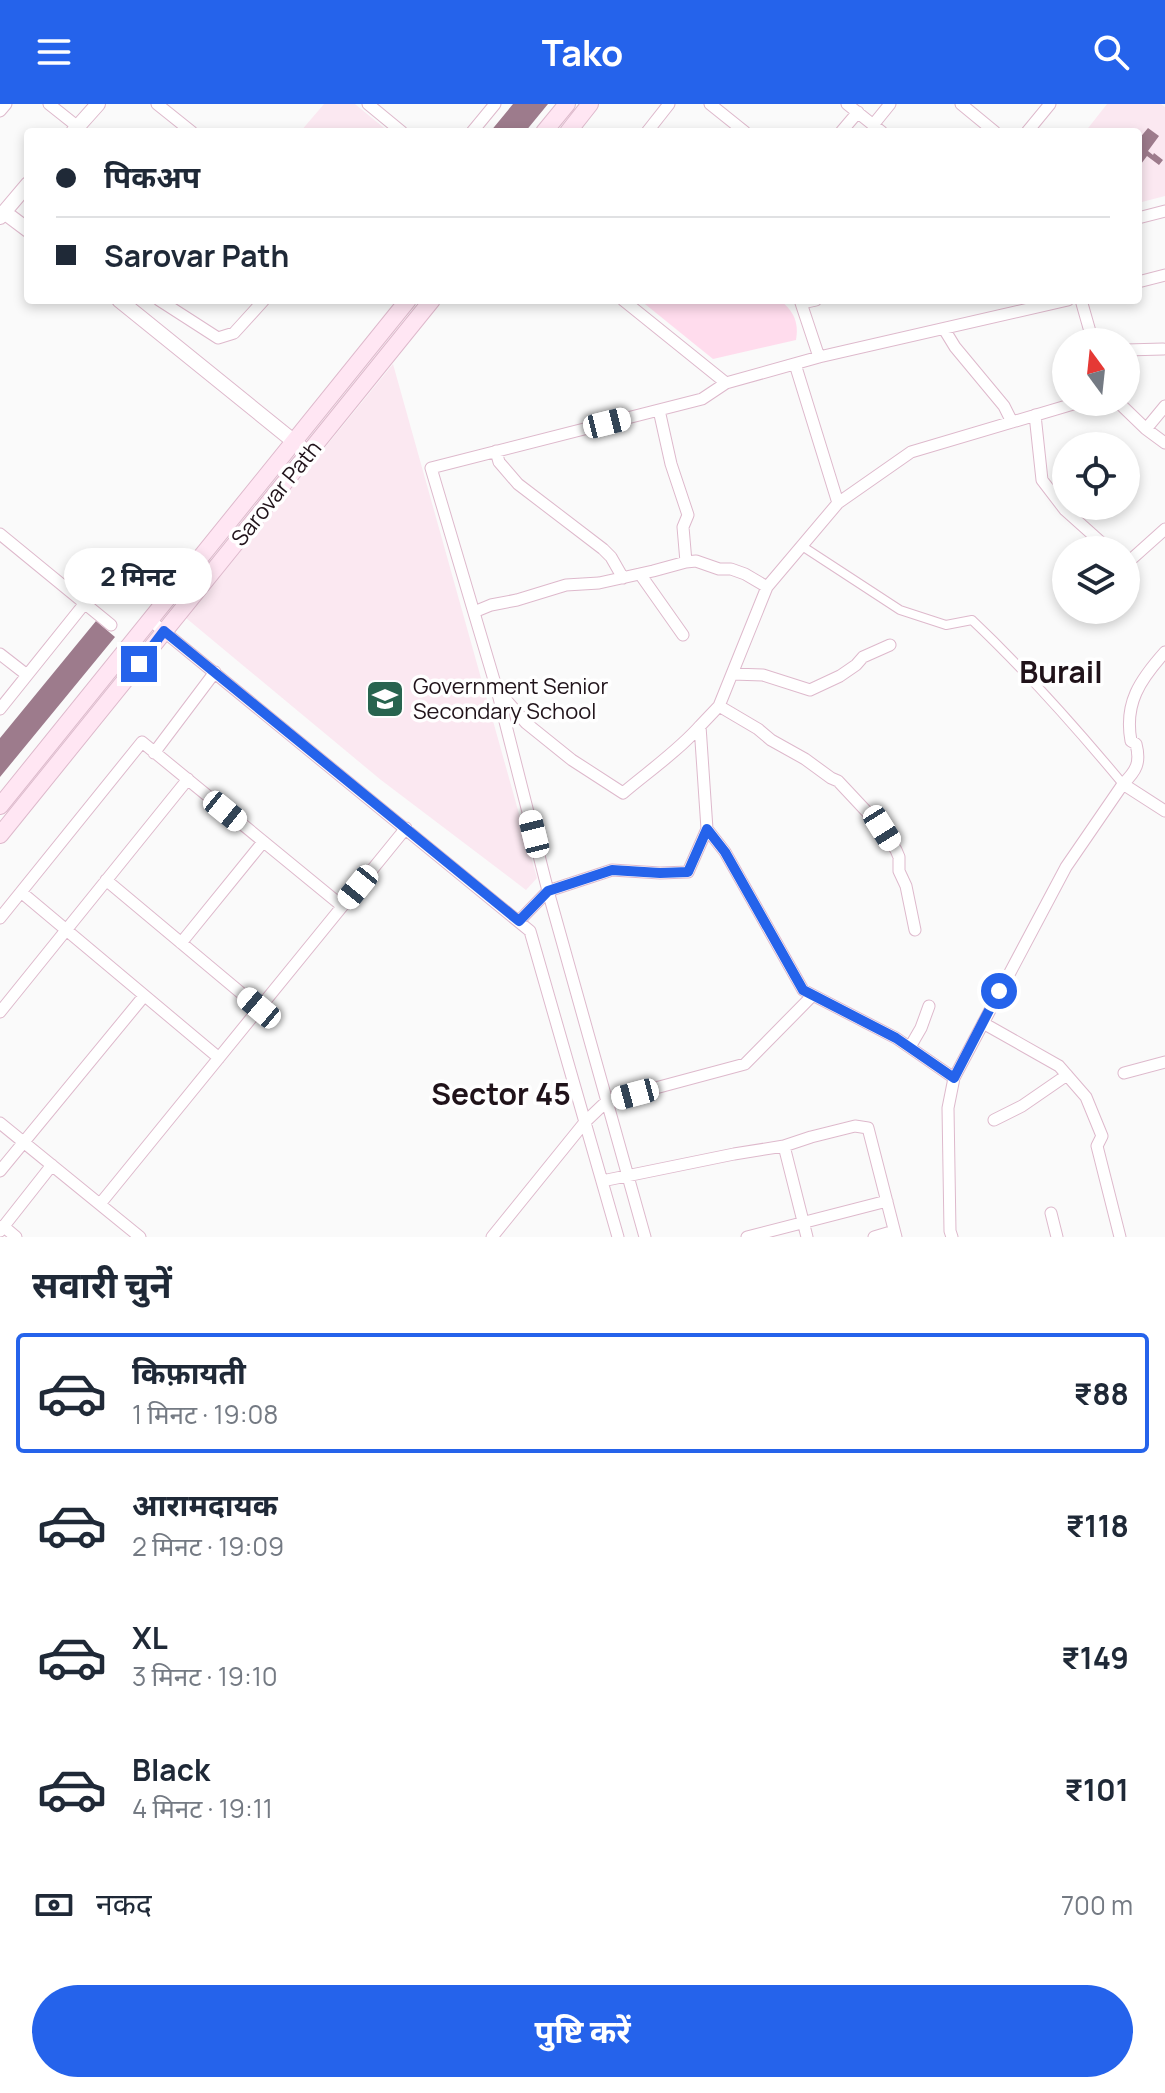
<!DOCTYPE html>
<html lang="hi">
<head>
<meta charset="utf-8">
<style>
	body { margin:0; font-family:Manrope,"Noto Sans Devanagari",sans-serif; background:#f6f6f7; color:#1f2937; height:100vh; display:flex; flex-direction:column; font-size:30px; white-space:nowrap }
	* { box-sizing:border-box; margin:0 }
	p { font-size:26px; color:#747a83 }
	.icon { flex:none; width:44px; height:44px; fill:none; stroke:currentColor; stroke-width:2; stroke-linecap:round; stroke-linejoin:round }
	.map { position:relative; height:1133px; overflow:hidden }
	.side { display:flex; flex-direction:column; background:#fff; flex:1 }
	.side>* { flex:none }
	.hud { position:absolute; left:24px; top:24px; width:1118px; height:176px; border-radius:8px; box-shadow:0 4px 12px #0003; display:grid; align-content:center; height:176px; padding:0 32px; background:#fff }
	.needle { width:52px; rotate:345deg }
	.fabs { position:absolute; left:1052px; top:224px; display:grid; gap:16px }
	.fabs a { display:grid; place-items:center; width:88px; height:88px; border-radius:50%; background:#fff; box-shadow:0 4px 12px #0003; font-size:40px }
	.end { position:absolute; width:36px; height:36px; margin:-18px; border:10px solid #2563eb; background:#fff; box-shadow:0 0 0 4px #fff }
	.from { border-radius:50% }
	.bubble { position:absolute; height:56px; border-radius:28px; background:#fff; box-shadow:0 4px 12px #0003; font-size:26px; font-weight:700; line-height:56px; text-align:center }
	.car { position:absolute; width:24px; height:48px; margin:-24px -12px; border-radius:10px; box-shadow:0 0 6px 2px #0007; background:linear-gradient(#fff 24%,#345 0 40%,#fff 0 76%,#345 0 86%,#fff 0) }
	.hud b { display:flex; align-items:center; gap:28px; height:76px; font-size:30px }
	.hud b+b { border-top:2px solid #e0e1e3 }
	.hud i { width:20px; height:20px; background:#1f2937 }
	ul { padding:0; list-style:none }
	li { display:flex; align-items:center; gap:24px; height:120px; margin:0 16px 12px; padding:0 16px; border:4px solid transparent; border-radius:8px }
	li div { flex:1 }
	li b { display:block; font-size:30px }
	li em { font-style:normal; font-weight:700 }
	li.selected { border-color:#2563eb }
	li>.icon { width:72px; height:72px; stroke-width:1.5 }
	h2 { padding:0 32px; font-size:36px; line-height:96px }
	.pay { display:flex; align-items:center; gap:20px; height:88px; padding:0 32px; font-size:30px }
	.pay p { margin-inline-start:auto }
	.primary-button { display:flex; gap:16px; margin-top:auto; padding:16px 32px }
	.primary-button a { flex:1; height:92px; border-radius:48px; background:#2563eb; color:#fff; font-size:32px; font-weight:700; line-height:92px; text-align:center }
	header { display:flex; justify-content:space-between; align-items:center; height:104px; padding:0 32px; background:#2563eb; color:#fff; font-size:36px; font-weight:700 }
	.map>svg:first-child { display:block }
	.built { fill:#fbe8f1 }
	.green { fill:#ffdced }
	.building { fill:#9d7b8c }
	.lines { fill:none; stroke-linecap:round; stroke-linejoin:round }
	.pedestrian-casing { stroke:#deb9cc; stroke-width:10 }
	.minor-casing { stroke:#deb9cc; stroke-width:13 }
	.tertiary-casing { stroke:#deb9cc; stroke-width:16 }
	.secondary-casing { stroke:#deb9cc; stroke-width:18 }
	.pedestrian { stroke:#fff; stroke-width:8 }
	.minor { stroke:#fff; stroke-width:11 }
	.tertiary { stroke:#fff; stroke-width:14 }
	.secondary { stroke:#ffe6f3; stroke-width:16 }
	.route { stroke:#2563eb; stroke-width:10 }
	.labels { text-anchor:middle; stroke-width:7; stroke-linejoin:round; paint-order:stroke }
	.street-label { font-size:22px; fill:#20131a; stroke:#fff }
	.poi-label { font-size:22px; fill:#20131a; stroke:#fff; text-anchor:start }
	.district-label { font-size:30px; font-weight:bold; fill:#20131a; stroke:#fff }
</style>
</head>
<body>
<header><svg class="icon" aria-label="menu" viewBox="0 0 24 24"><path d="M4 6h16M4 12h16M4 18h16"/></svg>Tako<svg class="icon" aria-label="search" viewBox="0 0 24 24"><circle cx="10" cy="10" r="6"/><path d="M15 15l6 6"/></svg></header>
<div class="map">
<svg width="1165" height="1133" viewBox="0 0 1165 1133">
	<rect width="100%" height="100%" fill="#fafafa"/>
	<path class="built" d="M324 0H355L389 28H300Z
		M1107 0H1161L1165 3V92L1138 99V28H1085Z
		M393 260 537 774 526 786 381 676 186 514Z"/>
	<path class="green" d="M640 196H780C794 207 799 219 796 236L713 255Z"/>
	<path class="building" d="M513 0H548L525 28H490Z
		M1148 24 1159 32 1148 47 1153 51 1154 49 1163 56 1159 61 1147 52 1138 64V36Z
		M96 517 115 533 0 673V634Z"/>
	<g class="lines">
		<defs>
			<path id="pedestrian" d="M802 442 900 506 946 521 972 516C1027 568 1074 621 1123 680"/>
			<path id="minor" d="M49 0 78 23
				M157 0 192 28
				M368 0 402 28
				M710 0 745 28
				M847 0 882 28
				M961 0 995 28
				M0 7 6 0
				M873 21 890 0
				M472 28 495 0
				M647 28 669 0
				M841 28 858 8
				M1027 28 1050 0
				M1138 114 1165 107
				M1138 178 1165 171
				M159 196 218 234 234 229 264 196
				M623 196 726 279 819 253 1068 196
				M800 196 819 253
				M1081 196 1093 238
				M802 199 816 196
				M944 225 955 243 1004 302 1012 318
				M1126 246 1163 245
				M795 260 838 399
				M1118 298 1146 325 1165 339
				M659 306 671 360 688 411 683 423 686 458
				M1035 311 1042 376 1065 406 1103 440
				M1146 325 1165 302
				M496 347 499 358 518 380 603 445 611 453 623 474
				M0 430 111 521
				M1126 460 1165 425
				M640 470 683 531
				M474 508 491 501 517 496 566 481 599 479 653 467 686 458 696 457 719 465H731L745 470 767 483
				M150 516 530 827 618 1133
				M0 550 27 571
				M732 570 763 571 810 586 840 572 856 561 863 553 890 541
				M500 589 526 619 572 656 623 689C649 667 678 647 700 622
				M719 602 758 625 771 636 805 655 831 674 838 677 882 724 896 746 899 753V767L906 782 915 826
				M0 605 85 499
				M154 649 215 568
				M1123 680 1165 707
				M707 725 725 748 803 886 896 934 954 974
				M106 776 259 904
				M21 788 219 954
				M0 814 142 638 342 802
				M519 817 548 787 497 586 431 364 702 295 726 279
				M181 839 263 738
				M0 908 188 675
				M983 919 1059 962 1086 993 1102 1032 1097 1042 1120 1133
				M910 943 921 924 929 902
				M1124 969 1165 958
				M994 1016 1022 1002 1067 971
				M0 1019 140 1133
				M784 1042 807 1133
				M0 1067 144 892
				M602 1077 734 1050 784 1042 811 1033 855 1022 868 1024 896 1133
				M100 1100 406 724
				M1051 1109 1057 1133
				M3 1122 16 1133
				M0 1127 52 1061
				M492 1133 585 1018 607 997 745 960 812 892
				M645 1133 548 787 612 766 660 769 688 768 707 725 700 622 719 602 767 483 838 399 911 348 1080 298
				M747 1133 887 1097
				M874 1133 894 1127
				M952 1133 950 1127 948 1004 954 974 1066 763 1123 680C1136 667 1141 659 1136 640L1131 637C1124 599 1140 576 1165 548"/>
			<path id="tertiary" d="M73 28 98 0
				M4 108 28 126
				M0 113 28 80
				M119 196 302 344"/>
			<path id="secondary" d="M544 28 567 0
				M568 28 590 0
				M0 702 408 196
				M0 731 432 196"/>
		</defs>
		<use href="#pedestrian" class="pedestrian-casing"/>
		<use href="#minor" class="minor-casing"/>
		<use href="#tertiary" class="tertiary-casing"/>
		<use href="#secondary" class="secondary-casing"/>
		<use href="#pedestrian" class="pedestrian"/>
		<use href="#minor" class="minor"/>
		<use href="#tertiary" class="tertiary"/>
		<use href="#secondary" class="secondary"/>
	</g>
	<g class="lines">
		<path class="route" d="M139 560 164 527 519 817 548 787 612 766 660 769 688 768 707 725 725 748 803 886 896 934 954 974 999 887"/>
	</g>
	<defs>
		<symbol id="school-square" viewBox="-11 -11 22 22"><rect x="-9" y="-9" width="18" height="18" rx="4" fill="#28644f" stroke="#fff"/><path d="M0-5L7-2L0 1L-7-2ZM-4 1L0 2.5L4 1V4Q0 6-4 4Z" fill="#fff"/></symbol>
	</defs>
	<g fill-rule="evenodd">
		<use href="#school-square" x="363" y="573" width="44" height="44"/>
	</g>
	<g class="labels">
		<g class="street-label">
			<text transform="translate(276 389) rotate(-51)" y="8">Sarovar Path</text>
		</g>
		<g class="poi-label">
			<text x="413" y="590">Government Senior<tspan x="413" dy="25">Secondary School</tspan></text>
		</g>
		<g class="district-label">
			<text x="1061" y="579">Burail</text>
			<text x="501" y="1001">Sector 45</text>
		</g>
	</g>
</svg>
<div class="fabs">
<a><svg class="needle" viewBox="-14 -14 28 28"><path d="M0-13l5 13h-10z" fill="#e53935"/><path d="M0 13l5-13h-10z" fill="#747a83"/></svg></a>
<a><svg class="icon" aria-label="locate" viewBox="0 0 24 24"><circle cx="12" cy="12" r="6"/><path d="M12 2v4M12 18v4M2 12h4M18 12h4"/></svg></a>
<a><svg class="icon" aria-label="layers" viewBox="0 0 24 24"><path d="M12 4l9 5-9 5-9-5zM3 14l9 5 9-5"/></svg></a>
</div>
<i class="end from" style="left:999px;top:887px"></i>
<i class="end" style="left:139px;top:560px"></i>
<div class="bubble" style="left:64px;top:444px;width:148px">2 मिनट</div>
<i class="car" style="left:607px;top:319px;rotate:76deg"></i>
<i class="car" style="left:225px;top:707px;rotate:129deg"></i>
<i class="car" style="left:882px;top:724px;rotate:148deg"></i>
<i class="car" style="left:534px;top:730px;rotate:346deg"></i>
<i class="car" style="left:358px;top:783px;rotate:219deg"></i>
<i class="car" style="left:259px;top:904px;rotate:310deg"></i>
<i class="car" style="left:635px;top:990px;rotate:255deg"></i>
<div class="hud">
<b><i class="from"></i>पिकअप</b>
<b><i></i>Sarovar Path</b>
</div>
</div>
<section class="side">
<h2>सवारी चुनें</h2>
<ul>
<li class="selected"><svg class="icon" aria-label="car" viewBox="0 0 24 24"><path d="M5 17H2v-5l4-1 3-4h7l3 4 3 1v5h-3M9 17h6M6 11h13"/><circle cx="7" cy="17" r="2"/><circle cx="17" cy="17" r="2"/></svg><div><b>किफ़ायती</b><p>1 मिनट · 19:08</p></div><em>₹88</em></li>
<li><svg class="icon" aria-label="car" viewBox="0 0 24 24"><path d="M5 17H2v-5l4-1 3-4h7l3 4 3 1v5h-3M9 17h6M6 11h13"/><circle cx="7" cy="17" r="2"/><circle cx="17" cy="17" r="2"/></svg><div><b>आरामदायक</b><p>2 मिनट · 19:09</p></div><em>₹118</em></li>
<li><svg class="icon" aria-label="car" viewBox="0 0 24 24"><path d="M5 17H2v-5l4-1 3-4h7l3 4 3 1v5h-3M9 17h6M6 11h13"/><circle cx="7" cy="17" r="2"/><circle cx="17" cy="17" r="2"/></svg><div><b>XL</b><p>3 मिनट · 19:10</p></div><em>₹149</em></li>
<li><svg class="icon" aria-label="car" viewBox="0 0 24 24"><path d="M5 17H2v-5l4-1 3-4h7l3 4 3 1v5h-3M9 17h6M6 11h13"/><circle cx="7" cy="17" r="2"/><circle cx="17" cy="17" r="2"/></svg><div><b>Black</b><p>4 मिनट · 19:11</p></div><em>₹101</em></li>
</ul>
<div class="pay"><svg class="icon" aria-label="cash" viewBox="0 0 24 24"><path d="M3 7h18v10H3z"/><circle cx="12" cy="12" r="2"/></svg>नकद<p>700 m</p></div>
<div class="primary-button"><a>पुष्टि करें</a></div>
</section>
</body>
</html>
